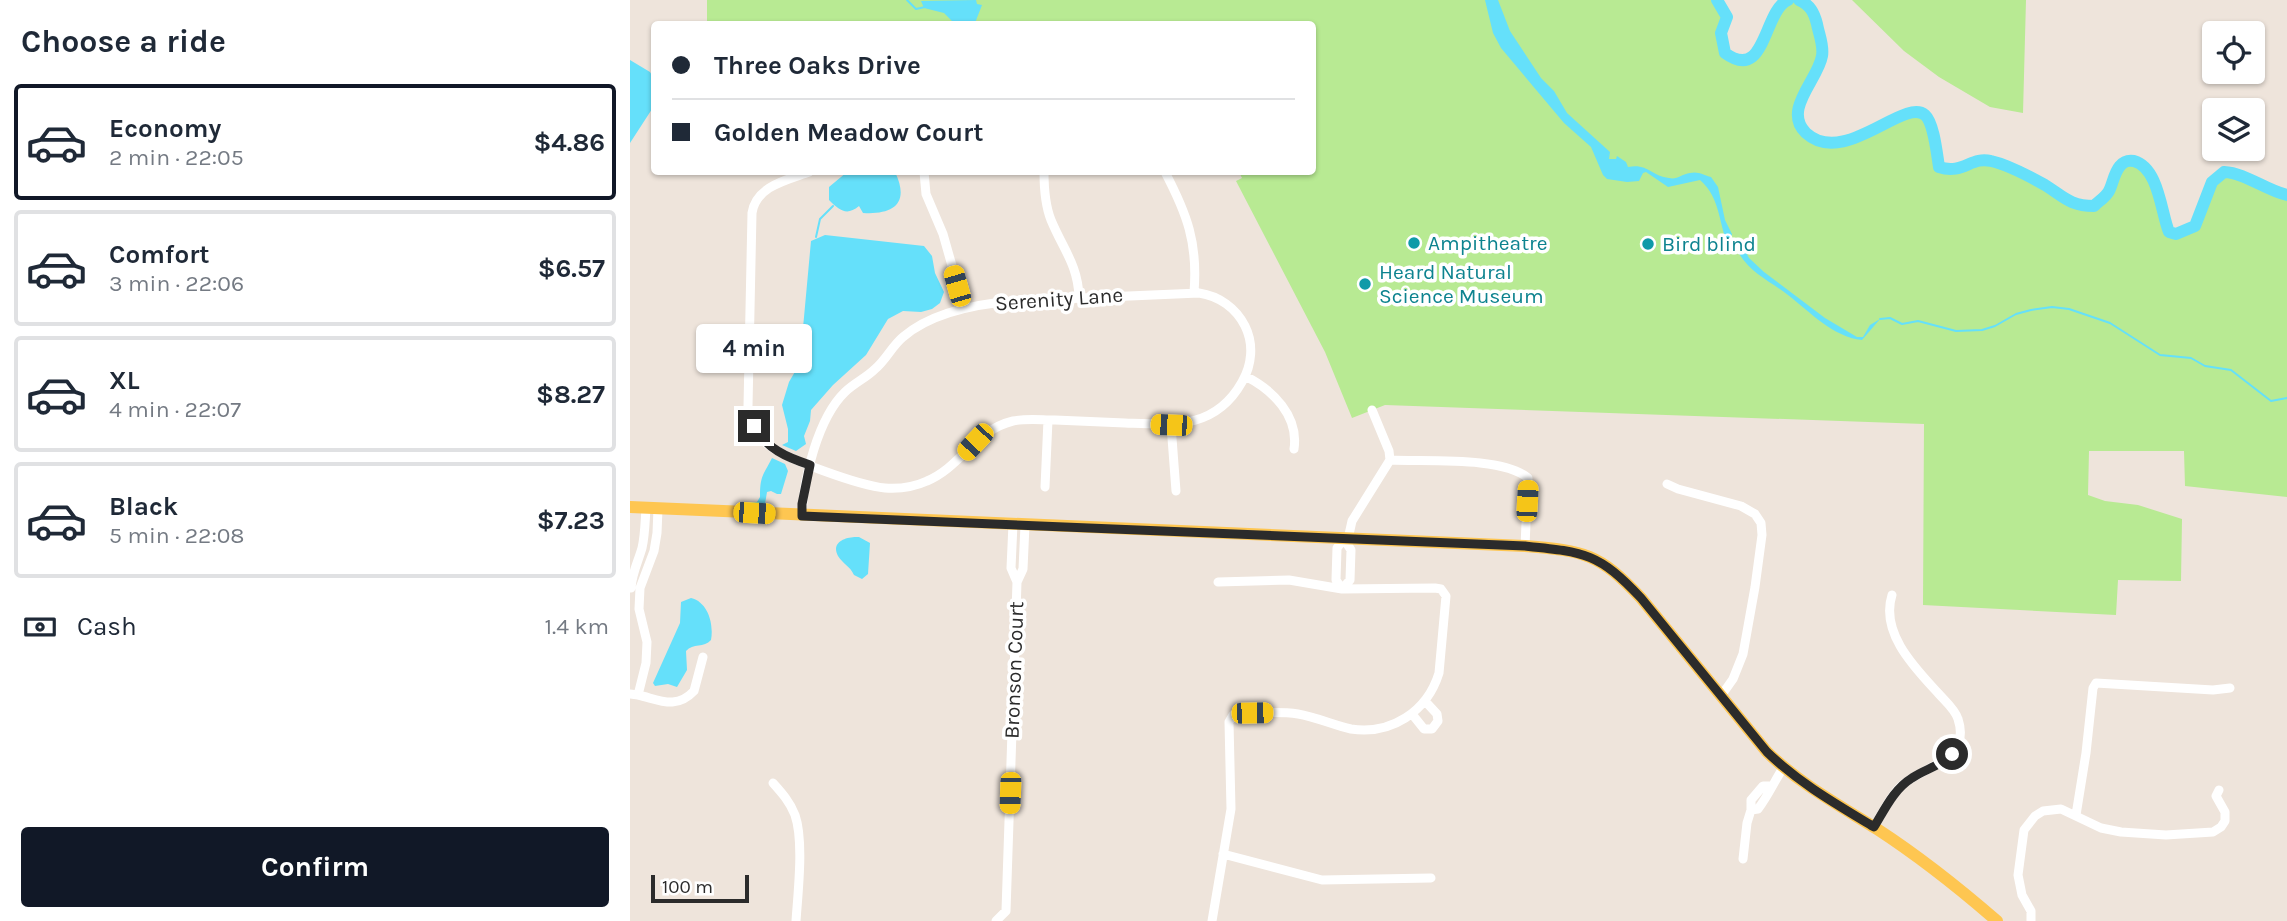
<!DOCTYPE html>
<html lang="en">
<head>
<meta charset="utf-8">
<style>
	body { margin:0; font-family:Karla,sans-serif; background:#f2f2f3; color:#1f2937; height:100vh; display:flex; flex-direction:column; font-size:26px; white-space:nowrap }
	* { box-sizing:border-box; margin:0 }
	p { font-size:23px; color:#747a83 }
	.icon { flex:none; width:38px; height:38px; fill:none; stroke:currentColor; stroke-width:2; stroke-linecap:round; stroke-linejoin:round }
	.map { position:relative; flex:1; overflow:hidden }
	.details { display:flex; flex-direction:column; background:#fff; width:630px }
	.details>* { flex:none }
	.top-card { position:absolute; left:21px; top:21px; width:665px; height:154px; border-radius:7px; box-shadow:0 2px 5px #0004; display:grid; align-content:center; height:154px; padding:0 21px; background:#fff }
	.tools { position:absolute; left:1572px; top:21px; display:grid; gap:14px }
	.tools a { display:grid; place-items:center; width:63px; height:63px; border-radius:7px; background:#fff; box-shadow:0 2px 5px #0004; font-size:35px }
	.scale { position:absolute; left:21px; bottom:18px; width:98px; box-sizing:border-box; padding-left:7px; border:4px solid #2b2b2b; border-top:0; font-size:19px; line-height:24px; white-space:nowrap; color:#2b2b2b; -webkit-text-stroke:5px #fff; paint-order:stroke }
	.end { position:absolute; width:32px; height:32px; margin:-16px; border:9px solid #2b2b2b; background:#fff; box-shadow:0 0 0 4px #fff }
	.from { border-radius:50% }
	.bubble { position:absolute; height:49px; border-radius:7px; background:#fff; box-shadow:0 2px 5px #0004; font-size:23px; font-weight:700; line-height:49px; text-align:center }
	.car { position:absolute; width:21px; height:42px; margin:-21px -10px; border-radius:9px; box-shadow:0 0 5px 2px #0007; background:linear-gradient(#f5c518 24%,#345 0 40%,#f5c518 0 76%,#345 0 86%,#f5c518 0) }
	.top-card b { display:flex; align-items:center; gap:24px; height:66px; font-size:26px }
	.top-card b+b { border-top:2px solid #e0e1e3 }
	.top-card i { width:18px; height:18px; background:#1f2937 }
	ul { padding:0; list-style:none }
	li { display:flex; align-items:center; gap:21px; height:116px; margin:0 14px 10px; padding:0 7px; border:4px solid #e0e1e3; border-radius:7px }
	li div { flex:1 }
	li b { display:block; font-size:26px }
	li em { font-style:normal; font-weight:700 }
	li.selected { border-color:#111827 }
	li>.icon { width:63px; height:63px; stroke-width:1.5 }
	h2 { padding:0 21px; font-size:32px; line-height:84px }
	.pay { display:flex; align-items:center; gap:18px; height:77px; padding:0 21px; font-size:26px }
	.pay p { margin-inline-start:auto }
	.primary-button { display:flex; gap:14px; margin-top:auto; padding:14px 21px }
	.primary-button a { flex:1; height:80px; border-radius:7px; background:#111827; color:#fff; font-size:28px; font-weight:700; line-height:80px; text-align:center }
	main { display:flex; flex:1; min-height:0 }
	.map>svg:first-child { display:block }
	.green { fill:#b8ea93 }
	.water { fill:#65e0fa }
	.lines { fill:none; stroke-linecap:round; stroke-linejoin:round }
	.stream { stroke:#65e0fa; stroke-width:2 }
	.river { stroke:#65e0fa; stroke-width:12 }
	.minor { stroke:#fff; stroke-width:9 }
	.major { stroke:#fec651; stroke-width:12 }
	.route { stroke:#2b2b2b; stroke-width:9 }
	.culture-dot { fill:#0f9aa8; stroke:#fff; stroke-width:2.5 }
	.labels { text-anchor:middle; stroke-width:7; stroke-linejoin:round; paint-order:stroke }
	.culture-label { font-size:21px; fill:#0d838f; stroke:#fff; text-anchor:start }
	.street-label { font-size:21px; fill:#2b2b2b; stroke:#fff }
</style>
</head>
<body>
<main>
<section class="details">
<h2>Choose a ride</h2>
<ul>
<li class="selected"><svg class="icon" aria-label="car" viewBox="0 0 24 24"><path d="M5 17H2v-5l4-1 3-4h7l3 4 3 1v5h-3M9 17h6M6 11h13"/><circle cx="7" cy="17" r="2"/><circle cx="17" cy="17" r="2"/></svg><div><b>Economy</b><p>2 min · 22:05</p></div><em>$4.86</em></li>
<li><svg class="icon" aria-label="car" viewBox="0 0 24 24"><path d="M5 17H2v-5l4-1 3-4h7l3 4 3 1v5h-3M9 17h6M6 11h13"/><circle cx="7" cy="17" r="2"/><circle cx="17" cy="17" r="2"/></svg><div><b>Comfort</b><p>3 min · 22:06</p></div><em>$6.57</em></li>
<li><svg class="icon" aria-label="car" viewBox="0 0 24 24"><path d="M5 17H2v-5l4-1 3-4h7l3 4 3 1v5h-3M9 17h6M6 11h13"/><circle cx="7" cy="17" r="2"/><circle cx="17" cy="17" r="2"/></svg><div><b>XL</b><p>4 min · 22:07</p></div><em>$8.27</em></li>
<li><svg class="icon" aria-label="car" viewBox="0 0 24 24"><path d="M5 17H2v-5l4-1 3-4h7l3 4 3 1v5h-3M9 17h6M6 11h13"/><circle cx="7" cy="17" r="2"/><circle cx="17" cy="17" r="2"/></svg><div><b>Black</b><p>5 min · 22:08</p></div><em>$7.23</em></li>
</ul>
<div class="pay"><svg class="icon" aria-label="cash" viewBox="0 0 24 24"><path d="M3 7h18v10H3z"/><circle cx="12" cy="12" r="2"/></svg>Cash<p>1.4 km</p></div>
<div class="primary-button"><a>Confirm</a></div>
</section>
<div class="map">
<svg width="1657" height="921" viewBox="0 0 1657 921">
	<rect width="100%" height="100%" fill="#eee4db"/>
	<path class="green" d="M77 0H1086L1096 17 1090 33 1095 53C1142 87 1132 0 1165 0 1183 2 1195 42 1192 58 1186 81 1155 106 1173 131 1205 175 1260 101 1295 116L1300 126 1308 167 1320 171 1352 160 1363 162 1414 186 1437 203 1451 207H1465L1479 194 1486 175 1492 164 1497 161C1528 164 1530 209 1538 233L1546 235 1566 226C1574 209 1576 183 1594 173 1617 175 1635 192 1657 196V497L1555 486 1554 451H1459L1458 495 1475 501 1508 505 1552 519 1551 581 1488 580 1486 615 1293 605 1294 424 755 405 722 418 695 352 606 181 612 178 609 172H682V24H77Z
		M1222 0H1396L1393 113 1360 107 1309 77 1274 51Z"/>
	<path class="water" d="M346 0 347 4 352 5 345 23 325 24 314 13 294 8 291 1Z
		M855 0H868L880 31 911 78 924 91 937 113 980 152 979 159H986L987 156 996 162 998 167C1018 163 1021 176 1039 178 1047 180 1052 174 1060 173 1068 171 1074 175 1081 177L1088 187 1095 220 1102 234 1100 243 1103 249 1107 248 1110 241 1119 258 1134 272 1195 318 1227 337H1233L1240 325 1250 319 1232 340C1203 337 1180 312 1158 295 1140 281 1120 273 1108 252H1101C1088 227 1092 199 1070 180L1038 187 1016 172 1013 173 1009 181 997 182 977 179 973 175 961 147 934 123 871 48 863 33Z
		M0 60 20 72 24 79V106L0 143Z
		M217 172H265C280 203 264 215 233 213L229 206C217 216 210 211 199 200V187Z
		M195 235 294 246 302 256 305 273 314 292 310 303 302 309 291 312 273 311 258 319 236 355 203 385 181 410 180 421 174 436 176 444 166 451 152 445 158 442V429L152 405 159 382 170 363 171 331 173 328 181 241Z
		M142 458 155 464 158 471 151 494H147L141 491 137 492 135 504 123 508H116L119 503 127 502 130 497C130 475 133 476 142 458Z
		M229 537 240 543 238 574 232 579 224 575C220 566 213 564 208 556 200 541 218 536 229 537Z
		M61 598C78 602 84 624 81 640 74 648 63 643 56 651L57 670 47 687 38 684 25 686 23 683 50 623 51 602Z"/>
	<g class="lines">
		<path class="stream" d="M277 0 286 9 295 7
			M186 237 190 219 203 206
			M1250 319 1260 318 1272 324 1288 321 1326 331 1352 330 1365 326 1386 314 1401 310 1422 307 1439 309 1480 323 1530 355 1561 358 1575 366 1601 370 1641 401 1657 398"/>
		<path class="river" d="M1087 0 1097 17 1091 33 1095 53C1136 83 1133 11 1158 0
			M1169 0C1180 5 1184 12 1187 24 1189 35 1194 45 1192 56 1188 80 1152 110 1176 133 1214 168 1274 97 1295 115 1304 123 1307 155 1309 167 1333 175 1341 156 1361 161 1379 165 1399 176 1415 185 1434 197 1440 206 1464 206 1469 201 1476 197 1479 191 1483 183 1484 173 1490 166 1494 161 1498 160 1504 161 1529 168 1531 213 1539 232L1546 234 1565 226 1582 182 1594 172C1616 173 1635 190 1657 195"/>
		<path class="minor" d="M294 172 296 194 313 234 334 308
			M414 172C414 188 415 205 421 220 433 249 448 265 449 297
			M535 172C557 214 568 243 564 292
			M615 376C643 390 669 416 664 449
			M541 425 546 491
			M760 460C795 462 872 456 898 478L895 546
			M1037 484 1048 489 1111 506 1125 514 1131 523 1132 535 1125 587 1113 654 1103 679 1091 696
			M415 487 418 420
			M172 516C173 479 188 418 215 392 224 383 236 378 245 369 256 360 262 346 273 337 302 312 347 304 383 301L569 293C589 296 606 308 615 326 624 344 622 365 612 382 585 430 542 425 495 423 472 422 448 421 425 420 411 420 397 418 383 421 345 430 331 467 297 481 284 487 270 489 255 488 232 486 153 459 136 443 125 433 120 420 118 406L122 213C126 186 157 180 179 172
			M383 524 381 568 387 582
			M714 539 721 550 720 580 712 589 706 580 707 548Z
			M718 539 722 521 760 460 759 451 742 410
			M1 588C2 573 8 562 12 548 15 535 15 522 16 508
			M0 694 8 695 16 663 17 642 9 609 10 588 24 551 27 533 28 509
			M8 695C30 700 46 710 64 691L73 657
			M782 714 794 729H802L808 721 807 714 795 701
			M143 783C152 793 160 802 165 815 174 841 168 892 166 921
			M1121 810 1128 809C1138 796 1144 782 1153 768
			M1446 815 1456 753 1463 688 1466 683 1583 690 1600 688
			M1244 827C1252 814 1259 797 1271 786 1292 766 1342 761 1328 719 1325 709 1315 701 1308 693 1285 668 1250 633 1262 595
			M593 854 692 880 801 878
			M1113 859 1117 823 1121 810V800L1133 786H1141
			M366 921 376 911 387 582 393 569 395 525
			M582 921 601 809 599 722 603 715 608 712C628 714 648 711 668 714 686 717 703 725 721 729 761 735 797 712 809 673L816 596 811 589 805 588 712 589 659 580 588 582
			M1401 921V911L1392 895 1388 875 1394 830 1405 816 1413 811 1431 809 1471 828 1491 832 1536 835 1583 832 1591 827 1595 821V812L1586 796 1589 790"/>
		<path class="major" d="M0 507 895 546C955 551 969 553 1011 598L1137 752C1170 784 1209 805 1247 829 1290 857 1329 888 1367 921"/>
	</g>
	<g class="lines">
		<path class="route" d="M124 426C137 449 156 457 180 465L172 504V516L895 546C955 552 969 553 1011 598L1137 752C1169 783 1206 804 1244 827 1255 809 1264 789 1282 778 1295 769 1311 766 1322 754"/>
	</g>
	<g class="culture-dot">
		<circle cx="784" cy="243" r="7"/>
		<circle cx="1018" cy="244" r="7"/>
		<circle cx="735" cy="284" r="7"/>
	</g>
	<g class="labels">
		<g class="culture-label">
			<text x="798" y="250">Ampitheatre</text>
			<text x="1032" y="251">Bird blind</text>
			<text x="749" y="279">Heard Natural<tspan x="749" dy="24">Science Museum</tspan></text>
		</g>
		<g class="street-label">
			<text transform="translate(429 299) rotate(-4)" y="7">Serenity Lane</text>
			<text transform="translate(384 670) rotate(-88)" y="7">Bronson Court</text>
		</g>
	</g>
</svg>
<div class="tools">
<a><svg class="icon" aria-label="locate" viewBox="0 0 24 24"><circle cx="12" cy="12" r="6"/><path d="M12 2v4M12 18v4M2 12h4M18 12h4"/></svg></a>
<a><svg class="icon" aria-label="layers" viewBox="0 0 24 24"><path d="M12 4l9 5-9 5-9-5zM3 14l9 5 9-5"/></svg></a>
</div>
<div class="scale">100 m</div>
<i class="end from" style="left:1322px;top:754px"></i>
<i class="end" style="left:124px;top:426px"></i>
<div class="bubble" style="left:66px;top:324px;width:116px">4 min</div>
<i class="car" style="left:327px;top:286px;rotate:344deg"></i>
<i class="car" style="left:541px;top:425px;rotate:272deg"></i>
<i class="car" style="left:345px;top:442px;rotate:223deg"></i>
<i class="car" style="left:897px;top:501px;rotate:3deg"></i>
<i class="car" style="left:124px;top:513px;rotate:93deg"></i>
<i class="car" style="left:622px;top:713px;rotate:89deg"></i>
<i class="car" style="left:380px;top:793px;rotate:182deg"></i>
<div class="top-card">
<b><i class="from"></i>Three Oaks Drive</b>
<b><i></i>Golden Meadow Court</b>
</div>
</div>
</main>
</body>
</html>
